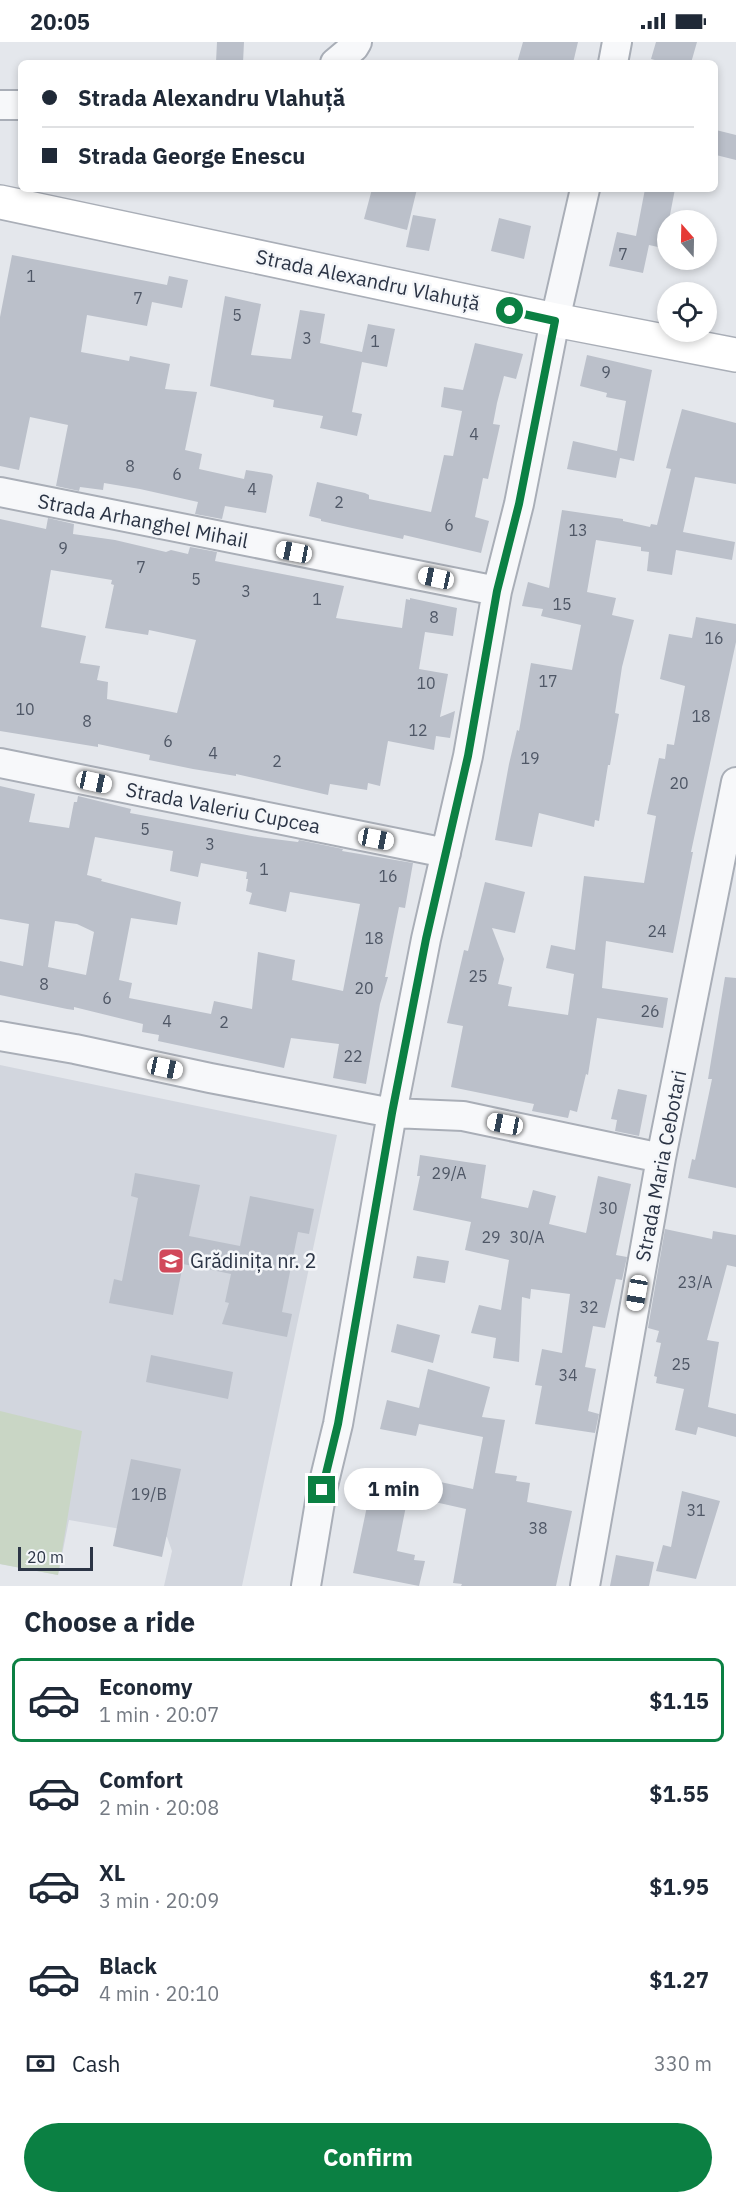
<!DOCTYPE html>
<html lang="en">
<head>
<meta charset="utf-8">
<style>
	body { margin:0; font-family:"IBM Plex Sans",sans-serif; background:#f6f6f7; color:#1f2937; height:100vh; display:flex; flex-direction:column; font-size:22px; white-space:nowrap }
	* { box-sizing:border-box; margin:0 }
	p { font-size:20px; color:#747a83 }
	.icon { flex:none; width:33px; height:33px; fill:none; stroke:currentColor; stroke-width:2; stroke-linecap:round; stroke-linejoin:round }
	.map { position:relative; height:1544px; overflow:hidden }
	.details { display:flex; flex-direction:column; background:#fff; flex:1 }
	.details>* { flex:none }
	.hud { position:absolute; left:18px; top:18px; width:700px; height:132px; border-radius:9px; box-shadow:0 3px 9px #0003; display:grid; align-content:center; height:132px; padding:0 24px; background:#fff }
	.needle { width:39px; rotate:340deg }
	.controls { position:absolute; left:657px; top:168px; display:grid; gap:12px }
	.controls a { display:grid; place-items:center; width:60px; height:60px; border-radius:50%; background:#fff; box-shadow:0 3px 9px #0003; font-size:30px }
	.scale { position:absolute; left:18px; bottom:15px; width:75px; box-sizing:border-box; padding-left:6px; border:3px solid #2b3445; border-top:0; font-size:16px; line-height:21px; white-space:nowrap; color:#2b3445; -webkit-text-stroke:4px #f4f6f9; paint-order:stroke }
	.end { position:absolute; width:27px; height:27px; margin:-14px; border:8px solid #0b8043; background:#fff; box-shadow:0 0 0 3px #fff }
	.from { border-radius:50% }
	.bubble { position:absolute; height:42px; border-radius:21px; background:#fff; box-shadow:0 3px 9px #0003; font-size:20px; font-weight:700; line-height:42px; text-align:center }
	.car { position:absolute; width:18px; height:36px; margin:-18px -9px; border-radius:8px; box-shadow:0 0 4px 2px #0007; background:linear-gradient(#fff 24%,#345 0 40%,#fff 0 76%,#345 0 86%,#fff 0) }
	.hud b { display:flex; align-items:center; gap:21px; height:57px; font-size:22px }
	.hud b+b { border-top:2px solid #e0e1e3 }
	.hud i { width:15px; height:15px; background:#1f2937 }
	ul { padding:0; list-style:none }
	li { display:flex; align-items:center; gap:18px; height:84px; margin:0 12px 9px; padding:0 12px; border:3px solid transparent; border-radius:9px }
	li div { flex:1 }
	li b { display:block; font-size:22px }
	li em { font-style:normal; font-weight:700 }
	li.current { border-color:#0b8043 }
	li>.icon { width:54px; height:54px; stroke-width:1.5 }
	h2 { padding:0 24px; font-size:27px; line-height:72px }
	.pay { display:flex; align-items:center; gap:15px; height:66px; padding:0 24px; font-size:22px }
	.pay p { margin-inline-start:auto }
	.cta { display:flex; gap:12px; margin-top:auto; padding:12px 24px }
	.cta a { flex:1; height:69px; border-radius:36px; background:#0b8043; color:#fff; font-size:24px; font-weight:700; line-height:69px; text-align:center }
	.status { display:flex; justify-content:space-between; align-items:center; height:42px; padding:0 30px; background:#fff; direction:ltr }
	.status svg { height:16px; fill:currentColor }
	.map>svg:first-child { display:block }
	.built { fill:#d2d6de }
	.green { fill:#c9d6c5 }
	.building { fill:#bbc0ca; fill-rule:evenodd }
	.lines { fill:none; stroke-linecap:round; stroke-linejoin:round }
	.street-casing { stroke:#a9aeb7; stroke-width:32 }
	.secondary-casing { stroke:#a9aeb7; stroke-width:36 }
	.street { stroke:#f7f8fa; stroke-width:28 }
	.secondary { stroke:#fff; stroke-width:33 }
	.route { stroke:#0b8043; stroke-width:8 }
	.labels { text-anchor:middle; stroke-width:5; stroke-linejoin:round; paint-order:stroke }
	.number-label { font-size:16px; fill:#4f5766 }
	.street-label { font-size:20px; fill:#2b3445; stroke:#f4f6f9 }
	.poi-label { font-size:20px; fill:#2b3445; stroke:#f4f6f9; text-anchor:start }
</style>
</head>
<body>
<div class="status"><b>20:05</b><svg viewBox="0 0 49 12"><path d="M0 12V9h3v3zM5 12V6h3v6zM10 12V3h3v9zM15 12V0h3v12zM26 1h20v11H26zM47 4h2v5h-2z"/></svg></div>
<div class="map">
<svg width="736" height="1544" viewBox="0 0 736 1544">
	<rect width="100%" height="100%" fill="#e4e7ec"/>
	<path class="built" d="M0 1023 337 1093 242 1544H164L172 1509 167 1495 69 1478 58 1533 0 1522Z"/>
	<path class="green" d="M0 1369 82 1389 58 1533 0 1522Z"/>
	<path class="building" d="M217 0H244L243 21 216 20Z
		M523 0H578L573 21H517Z
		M656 0H697L691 21H666L651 17Z
		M716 88 736 93V118L716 113Z
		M372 147H417L407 188 364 177Z
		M645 147H675L669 178H668V195L660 194 658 205 649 203 643 231 609 224 617 190 636 194Z
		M413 173 436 177 429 209 406 205Z
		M499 176 531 184 524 217 491 209Z
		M12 213 167 243 169 234 188 238 182 266 152 260 147 284 87 273 81 310 129 319 130 314 170 322 165 347 197 350 185 408 202 412 199 427 244 437 246 428 271 432 273 434 266 471 225 464 222 477 195 472 198 460 140 447 104 441 103 448 80 445 79 449 56 444 68 383 30 375 19 428 0 424V275Z
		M225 254 261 262 251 313 291 317 300 268 325 272 320 301 362 310 368 282 395 287 387 325 362 320 352 370 362 372 357 394 320 386 323 374 273 365 274 358 210 344Z
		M475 301 523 312 516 337 504 334 497 361 493 382 500 383 488 437 483 436 475 475 489 479 481 511 404 493 403 497 352 486 321 479V477L309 474 317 440 365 451 369 453V457L431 470 444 413 453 414 462 369 441 365 444 345 463 348Z
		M587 313 652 328 634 419 620 416 616 436 567 427 573 399 617 409 626 359 606 355 607 351 580 344Z
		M682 367 736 381V442L695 435 683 490 735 500 732 518 676 508 672 533 647 529 649 510 641 509V505L596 498 587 550 616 556 612 573 634 578 622 625 615 671 619 672 610 723H608L599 779 595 778 594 785 539 771 532 805 495 798 509 722 517 688 519 689 531 621 572 628 581 583 541 574 543 567 522 564 528 540 549 546 562 468 623 477V479L650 485 651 482 657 483 671 427 666 426Z
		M48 476 74 482 73 492 115 498 166 510 171 508 188 512 190 505 217 510 215 519 344 544 336 576 402 586 406 557 410 558V556L457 566 453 594 425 590 419 627 448 632 440 675 455 669 450 696 436 694 434 708 388 699 380 744 368 741 367 748 330 742 328 753 236 732V734L193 727 149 718 150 713 98 702V705L0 689V477L46 487ZM51 528 112 538 111 542 114 543 105 586 148 593 149 588 196 598 177 671 107 657 108 640 97 638 100 624 80 621 86 594 41 585Z
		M696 575 736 582V600L691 810H693L673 911 606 899 602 946 668 956 663 986 597 976 588 1033 586 1032 577 1070 570 1068 568 1076 532 1069 534 1062 451 1045 463 984 447 981 464 908 468 909 485 840 525 850 515 891 492 886 504 917 498 942 512 945 508 964 568 973 574 932 546 926 551 903 575 908 584 834 644 841 656 774 647 772 659 716 665 717 667 702 674 703 685 644 660 637 669 592 692 596Z
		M0 744 35 752 29 780 69 786 74 760H77L78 754 131 767 130 771 258 795 298 800 299 798 343 807 342 809 413 821 405 866 399 865 385 935H388L380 962 366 1042 333 1036 339 1002 291 996 284 1026 158 999 159 993 142 990 143 982 74 965V968L67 967 0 953V919L23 924 29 882 0 877ZM95 795 173 809 170 829 198 835 201 821 247 830 246 837H248L246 849 252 851 249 862 286 870 290 850 360 862 343 949 292 938 295 918 258 910 252 967 214 959 211 972 129 956 132 941 119 938 131 876 177 883 181 860 101 839 102 837 87 833ZM55 879 77 882 94 890 86 933 48 925Z
		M725 935 736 936V1146L688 1136 692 1117 695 1118 712 1037H708Z
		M618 1047 647 1053 639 1094 615 1089 617 1078 611 1077Z
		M420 1113 486 1123 481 1156 528 1166 533 1148 556 1154 549 1182 586 1191 598 1134 631 1142 616 1213 627 1215 622 1238 616 1237 605 1286 593 1284 585 1325 596 1327 588 1369 599 1372 595 1391 535 1382 542 1344 535 1343 542 1307 562 1311 570 1252 531 1247 530 1257 522 1255 519 1320 493 1316 496 1296 471 1291 479 1263 501 1268 509 1218 465 1208 471 1180 413 1168 420 1134H417Z
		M135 1131 200 1143 189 1194 240 1204 250 1154 314 1167 309 1192 298 1190 282 1270 292 1272 287 1295 222 1282 229 1261 225 1260 231 1232 183 1222 173 1273 109 1261 114 1237 122 1239 138 1156 131 1154Z
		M665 1187 712 1197 713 1189 736 1193V1225L727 1223 707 1298 719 1300 708 1365 736 1372V1395L698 1385 696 1393 675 1388 684 1347 656 1341 657 1335 654 1334 661 1301 656 1300 659 1289 648 1286Z
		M417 1214 449 1219 445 1241 413 1236Z
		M397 1282 440 1293 433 1321 391 1310Z
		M151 1313 233 1330 228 1357 146 1340Z
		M428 1327 490 1345 482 1375 505 1378 495 1431 517 1434 516 1439 530 1441 527 1460 572 1469 556 1544H461L462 1542 453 1541 466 1467 408 1454 397 1509 415 1513 414 1518 425 1519 419 1544 353 1531 375 1426 473 1447 483 1395 419 1382 416 1394 380 1387 387 1358 419 1366Z
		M131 1417 181 1427 162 1515 113 1504Z
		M682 1449 720 1459 696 1537 656 1529 663 1503 671 1505Z
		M616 1513 654 1520 649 1544H610Z"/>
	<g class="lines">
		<defs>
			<path id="street" d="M335 21 354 5 357 0
				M613 21 617 0
				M0 63H21
				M0 450 497 549
				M0 721 446 811
				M0 994 75 1007 210 1036 392 1071 463 1074 661 1116
				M306 1544 322 1448 338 1382 392 1071 426 897 468 714 497 549 519 462 555 278 585 147
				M585 1544 661 1116 736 740"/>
			<path id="secondary" d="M0 160 555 278 736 313"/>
		</defs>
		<use href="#street" class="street-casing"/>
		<use href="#secondary" class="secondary-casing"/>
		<use href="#street" class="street"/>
		<use href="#secondary" class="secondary"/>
	</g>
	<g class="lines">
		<path class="route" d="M322 1448 338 1382 392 1071 426 897 468 714 497 549 519 462 555 279 510 269"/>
	</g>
	<defs>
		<symbol id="school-square" viewBox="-11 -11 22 22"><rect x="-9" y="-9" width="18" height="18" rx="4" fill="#d1495b" stroke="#f4f6f9"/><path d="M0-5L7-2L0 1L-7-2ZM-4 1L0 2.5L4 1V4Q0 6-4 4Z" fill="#fff"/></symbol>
	</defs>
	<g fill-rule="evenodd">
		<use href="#school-square" x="156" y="1204" width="30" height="30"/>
	</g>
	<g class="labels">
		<g class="number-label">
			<text x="623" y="218">7</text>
			<text x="31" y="240">1</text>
			<text x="138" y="262">7</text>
			<text x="237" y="279">5</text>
			<text x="307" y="302">3</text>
			<text x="375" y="305">1</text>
			<text x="606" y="336">9</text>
			<text x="474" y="398">4</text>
			<text x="130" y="430">8</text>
			<text x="177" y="438">6</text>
			<text x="252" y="453">4</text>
			<text x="339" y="466">2</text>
			<text x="449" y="489">6</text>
			<text x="578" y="494">13</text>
			<text x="63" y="512">9</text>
			<text x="141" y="531">7</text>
			<text x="196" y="543">5</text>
			<text x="246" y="555">3</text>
			<text x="317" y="563">1</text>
			<text x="562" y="568">15</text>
			<text x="434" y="581">8</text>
			<text x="714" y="602">16</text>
			<text x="548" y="645">17</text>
			<text x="426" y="647">10</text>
			<text x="25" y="673">10</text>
			<text x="701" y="680">18</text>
			<text x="87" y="685">8</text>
			<text x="418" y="694">12</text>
			<text x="168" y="705">6</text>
			<text x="213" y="717">4</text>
			<text x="530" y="722">19</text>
			<text x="277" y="725">2</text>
			<text x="679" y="747">20</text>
			<text x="145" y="793">5</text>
			<text x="210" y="808">3</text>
			<text x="264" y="833">1</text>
			<text x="388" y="840">16</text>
			<text x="657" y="895">24</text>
			<text x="374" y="902">18</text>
			<text x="478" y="940">25</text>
			<text x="44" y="948">8</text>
			<text x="364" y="952">20</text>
			<text x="107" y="962">6</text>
			<text x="650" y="975">26</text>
			<text x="167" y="985">4</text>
			<text x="224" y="986">2</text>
			<text x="353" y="1020">22</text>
			<text x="449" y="1137">29/A</text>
			<text x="608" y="1172">30</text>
			<text x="491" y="1201">29</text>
			<text x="527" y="1201">30/A</text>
			<text x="695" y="1246">23/A</text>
			<text x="589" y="1271">32</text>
			<text x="681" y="1328">25</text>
			<text x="568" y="1339">34</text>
			<text x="149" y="1458">19/B</text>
			<text x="696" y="1474">31</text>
			<text x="538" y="1492">38</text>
		</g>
		<g class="street-label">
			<text transform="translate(368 238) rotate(12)" y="7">Strada Аlexandru Vlahuță</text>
			<text transform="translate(143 479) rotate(11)" y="7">Strada Arhanghel Mihail</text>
			<text transform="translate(223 766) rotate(11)" y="7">Strada Valeriu Cupcea</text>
			<text transform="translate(661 1124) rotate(-79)" y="7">Strada Maria Cebotari</text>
		</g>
		<g class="poi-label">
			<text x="190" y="1226">Grădinița nr. 2</text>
		</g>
	</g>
</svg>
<div class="controls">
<a><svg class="needle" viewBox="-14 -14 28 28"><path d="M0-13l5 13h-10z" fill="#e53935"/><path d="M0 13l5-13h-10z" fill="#747a83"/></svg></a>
<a><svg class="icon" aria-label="locate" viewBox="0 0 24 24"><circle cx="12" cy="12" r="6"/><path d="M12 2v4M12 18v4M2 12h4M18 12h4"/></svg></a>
</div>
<div class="scale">20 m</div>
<i class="end from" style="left:510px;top:269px"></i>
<i class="end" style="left:322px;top:1448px"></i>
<div class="bubble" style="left:344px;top:1426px;width:99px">1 min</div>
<i class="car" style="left:294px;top:510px;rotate:281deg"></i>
<i class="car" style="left:436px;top:536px;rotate:282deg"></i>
<i class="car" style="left:94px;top:740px;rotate:102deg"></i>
<i class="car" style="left:376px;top:797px;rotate:101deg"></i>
<i class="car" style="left:165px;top:1026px;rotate:102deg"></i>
<i class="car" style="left:505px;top:1082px;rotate:281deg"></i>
<i class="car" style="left:637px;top:1251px;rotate:190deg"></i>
<div class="hud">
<b><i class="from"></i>Strada Аlexandru Vlahuță</b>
<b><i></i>Strada George Enescu</b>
</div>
</div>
<section class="details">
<h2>Choose a ride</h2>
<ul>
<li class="current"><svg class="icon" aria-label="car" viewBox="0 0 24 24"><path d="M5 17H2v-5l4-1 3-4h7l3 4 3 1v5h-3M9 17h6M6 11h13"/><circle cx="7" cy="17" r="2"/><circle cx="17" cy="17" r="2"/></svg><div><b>Economy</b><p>1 min · 20:07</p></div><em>$1.15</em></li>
<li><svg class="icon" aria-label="car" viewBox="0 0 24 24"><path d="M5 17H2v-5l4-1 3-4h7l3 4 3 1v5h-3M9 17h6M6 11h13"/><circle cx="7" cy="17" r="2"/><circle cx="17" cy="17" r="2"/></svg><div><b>Comfort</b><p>2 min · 20:08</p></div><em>$1.55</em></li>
<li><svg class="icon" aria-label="car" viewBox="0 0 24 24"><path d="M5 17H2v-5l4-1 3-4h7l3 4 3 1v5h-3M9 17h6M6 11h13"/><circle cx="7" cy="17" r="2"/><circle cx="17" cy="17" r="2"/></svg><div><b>XL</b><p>3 min · 20:09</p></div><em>$1.95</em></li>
<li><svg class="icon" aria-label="car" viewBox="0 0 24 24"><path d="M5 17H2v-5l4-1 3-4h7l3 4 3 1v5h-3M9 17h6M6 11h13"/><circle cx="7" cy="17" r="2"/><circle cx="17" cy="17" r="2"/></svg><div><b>Black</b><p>4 min · 20:10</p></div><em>$1.27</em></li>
</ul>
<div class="pay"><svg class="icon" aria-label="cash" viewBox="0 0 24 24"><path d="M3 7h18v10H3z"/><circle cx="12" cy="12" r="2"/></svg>Cash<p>330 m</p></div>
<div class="cta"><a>Confirm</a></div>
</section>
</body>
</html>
